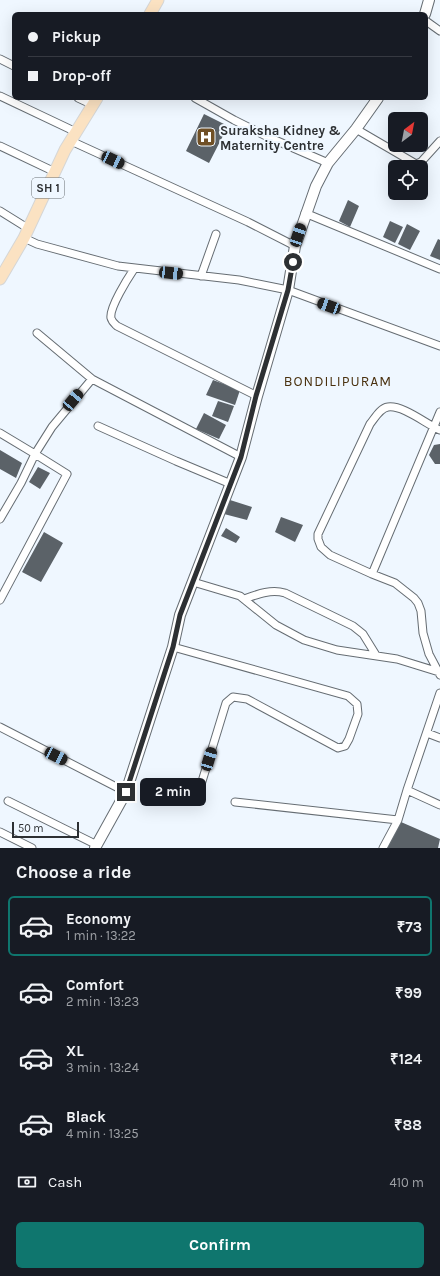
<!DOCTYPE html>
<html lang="en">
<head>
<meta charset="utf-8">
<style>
	body { margin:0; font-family:Karla,sans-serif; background:#242831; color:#f1f3f6; height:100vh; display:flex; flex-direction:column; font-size:15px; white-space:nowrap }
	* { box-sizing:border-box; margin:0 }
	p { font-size:13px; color:#9ea1a6 }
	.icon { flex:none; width:22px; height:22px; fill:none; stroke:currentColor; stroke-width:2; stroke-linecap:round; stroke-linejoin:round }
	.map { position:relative; height:848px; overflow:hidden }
	.panel { display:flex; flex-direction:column; background:#171b24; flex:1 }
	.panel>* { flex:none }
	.banner { position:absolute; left:12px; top:12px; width:416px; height:88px; border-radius:6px; box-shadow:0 4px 16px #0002; display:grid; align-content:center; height:88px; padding:0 16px; background:#171b24 }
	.needle { width:26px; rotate:32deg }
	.fabs { position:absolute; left:388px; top:112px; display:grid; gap:8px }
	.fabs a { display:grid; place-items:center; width:40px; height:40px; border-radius:6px; background:#171b24; box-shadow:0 4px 16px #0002; font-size:20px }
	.scale { position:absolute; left:12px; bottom:10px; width:67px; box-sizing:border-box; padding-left:4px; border:2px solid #2d3033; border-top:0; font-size:11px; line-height:14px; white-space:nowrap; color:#2d3033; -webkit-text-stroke:3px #eff7ff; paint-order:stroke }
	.end { position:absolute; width:18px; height:18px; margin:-9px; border:5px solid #2d3033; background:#fff; box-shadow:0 0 0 2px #fff }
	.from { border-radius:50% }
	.bubble { position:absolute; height:28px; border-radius:6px; background:#171b24; box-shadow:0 4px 16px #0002; font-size:13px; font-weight:700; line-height:28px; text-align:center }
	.car { position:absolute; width:12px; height:24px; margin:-12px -6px; border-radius:5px; box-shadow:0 0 3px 1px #0007; background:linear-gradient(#222 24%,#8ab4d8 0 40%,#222 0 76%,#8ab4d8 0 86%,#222 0) }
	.banner b { display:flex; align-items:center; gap:14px; height:38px; font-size:15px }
	.banner b+b { border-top:1px solid #363941 }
	.banner i { width:10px; height:10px; background:#f1f3f6 }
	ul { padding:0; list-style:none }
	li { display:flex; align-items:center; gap:12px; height:60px; margin:0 8px 6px; padding:0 8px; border:2px solid transparent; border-radius:6px }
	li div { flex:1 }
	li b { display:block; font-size:15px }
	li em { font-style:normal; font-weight:700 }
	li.on { border-color:#0f766e }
	li>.icon { width:36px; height:36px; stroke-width:1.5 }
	h2 { padding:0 16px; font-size:18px; line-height:48px }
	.pay { display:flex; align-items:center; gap:10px; height:44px; padding:0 16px; font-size:15px }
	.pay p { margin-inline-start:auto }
	.action { display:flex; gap:8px; margin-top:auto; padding:8px 16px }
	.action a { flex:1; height:46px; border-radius:6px; background:#0f766e; color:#fff; font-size:16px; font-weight:700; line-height:46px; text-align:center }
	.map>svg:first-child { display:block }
	.building { fill:#5b6268 }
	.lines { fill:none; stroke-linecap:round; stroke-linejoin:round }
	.street-casing { stroke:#666d73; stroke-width:9 }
	.secondary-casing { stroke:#666d73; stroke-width:12 }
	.primary-casing { stroke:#d5d6d6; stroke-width:13 }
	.street { stroke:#fff; stroke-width:7 }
	.secondary { stroke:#fff; stroke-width:10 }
	.primary { stroke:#fbe2c2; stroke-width:11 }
	.route { stroke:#2d3033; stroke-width:5 }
	.labels { text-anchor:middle; stroke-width:4; stroke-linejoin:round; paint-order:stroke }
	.shield { fill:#eff7ff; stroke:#676c70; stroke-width:1 }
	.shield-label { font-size:12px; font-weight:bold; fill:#2d3033 }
	.poi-label { font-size:13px; font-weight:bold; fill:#2d3033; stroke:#eff7ff; text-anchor:start }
	.neighbourhood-label { font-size:14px; letter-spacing:1px; fill:#4a310f; stroke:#eff7ff }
</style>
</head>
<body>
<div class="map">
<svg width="440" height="848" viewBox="0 0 440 848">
	<rect width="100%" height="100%" fill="#eff7ff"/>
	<path class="building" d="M204 114 228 126 209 163 186 151Z
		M348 200 359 206 350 227 339 221Z
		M390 221 403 227 395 243 383 237Z
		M407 224 420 231 410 250 398 244Z
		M438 239 440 240V260L430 256Z
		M213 380 240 390 235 405 206 395Z
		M218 401 234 406 228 422 212 416Z
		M204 413 226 425 219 439 196 429Z
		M440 444V464H435L429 455 434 445Z
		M0 450 22 463 16 478 0 469Z
		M38 467 50 473 40 489 29 482Z
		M230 500 252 507 247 520 224 514Z
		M281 517 303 525 295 542 275 532Z
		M226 528 240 537 236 543 221 536Z
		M44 532 63 543 41 582 22 572Z
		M401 822 440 839 438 848H387L388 845Z"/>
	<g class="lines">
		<defs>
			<path id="street" d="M426 21 440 31
				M0 59 14 66
				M0 96 76 132
				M78 98 93 105
				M195 98 234 120 268 137 328 163
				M356 129 416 164 421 162 440 141
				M71 141 248 222 295 246
				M0 146 55 172
				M0 211 29 229
				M305 213 440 269
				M24 238 37 244 118 266 239 280 288 290 440 346
				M134 269C128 278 109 308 111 318 112 322 115 324 117 326L257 396
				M201 276 216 234
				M37 333 92 379
				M98 426 176 461 231 484
				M440 430C426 424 403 405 388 407 380 408 375 418 370 424L318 534V539L321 547 330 555 372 574 395 583 414 598 418 603 421 611 423 633 429 654 440 675
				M0 433 35 454 52 427 92 379 241 457
				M0 519 21 483 35 454 67 474 0 600
				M372 574 440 412
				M193 582 240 596 276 625 304 640 337 650 397 659 439 672
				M244 599C258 594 271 589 285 593L353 626 363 634 376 655
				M173 647 348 696 357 704 358 714 349 739 345 746 338 748 247 699 233 697 226 703 196 801
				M0 727 126 792
				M427 733 440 738
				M407 790 440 693
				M8 801 97 845
				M235 802 398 820
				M0 832 32 848
				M383 848 398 820 407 790 440 805"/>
			<path id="secondary" d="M425 14 429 0
				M95 848 126 792 173 647 180 615 241 457 257 396 288 290 295 246 316 186 328 163 356 129 378 98"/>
			<path id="primary" d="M150 14 158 0
				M0 279 24 238 65 150 97 98"/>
		</defs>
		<use href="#street" class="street-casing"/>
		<use href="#secondary" class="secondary-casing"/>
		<use href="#primary" class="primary-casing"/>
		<use href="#street" class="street"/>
		<use href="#secondary" class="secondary"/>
		<use href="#primary" class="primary"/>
	</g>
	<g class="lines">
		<path class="route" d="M126 792 173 647 180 615 241 457 256 396 288 290 293 262"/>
	</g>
	<defs>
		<symbol id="hospital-square" viewBox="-11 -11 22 22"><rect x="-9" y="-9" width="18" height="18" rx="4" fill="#705026" stroke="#eff7ff"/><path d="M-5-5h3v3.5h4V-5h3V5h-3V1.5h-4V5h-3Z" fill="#fff"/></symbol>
	</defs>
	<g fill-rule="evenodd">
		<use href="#hospital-square" x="195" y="126" width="22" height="22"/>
	</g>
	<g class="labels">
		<rect class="shield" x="32" y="178" width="32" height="20" rx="3"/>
		<g class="shield-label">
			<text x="48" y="192">SH 1</text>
		</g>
		<g class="poi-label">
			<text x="220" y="135">Suraksha Kidney &amp;<tspan x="220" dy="15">Maternity Centre</tspan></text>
		</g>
		<g class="neighbourhood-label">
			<text x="338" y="386">BONDILIPURAM</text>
		</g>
	</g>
</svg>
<div class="fabs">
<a><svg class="needle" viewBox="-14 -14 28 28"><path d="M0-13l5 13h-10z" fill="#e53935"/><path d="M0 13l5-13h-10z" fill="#9ea1a6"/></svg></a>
<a><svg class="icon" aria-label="locate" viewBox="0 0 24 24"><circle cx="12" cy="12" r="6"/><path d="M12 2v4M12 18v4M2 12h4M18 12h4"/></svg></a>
</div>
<div class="scale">50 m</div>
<i class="end from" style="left:293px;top:262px"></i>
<i class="end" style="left:126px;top:792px"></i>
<div class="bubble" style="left:140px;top:778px;width:66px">2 min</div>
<i class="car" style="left:113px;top:160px;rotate:115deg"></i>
<i class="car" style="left:298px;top:235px;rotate:18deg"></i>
<i class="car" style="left:171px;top:273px;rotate:96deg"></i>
<i class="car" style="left:329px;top:306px;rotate:290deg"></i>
<i class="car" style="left:73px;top:400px;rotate:40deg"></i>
<i class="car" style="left:56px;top:756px;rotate:117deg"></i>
<i class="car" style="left:209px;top:759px;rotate:17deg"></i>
<div class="banner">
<b><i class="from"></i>Pickup</b>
<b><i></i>Drop-off</b>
</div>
</div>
<section class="panel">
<h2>Choose a ride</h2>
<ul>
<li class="on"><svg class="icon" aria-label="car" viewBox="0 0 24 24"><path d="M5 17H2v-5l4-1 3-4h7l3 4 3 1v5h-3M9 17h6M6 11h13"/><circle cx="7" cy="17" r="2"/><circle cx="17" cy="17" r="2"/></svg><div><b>Economy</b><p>1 min · 13:22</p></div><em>₹73</em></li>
<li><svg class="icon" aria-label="car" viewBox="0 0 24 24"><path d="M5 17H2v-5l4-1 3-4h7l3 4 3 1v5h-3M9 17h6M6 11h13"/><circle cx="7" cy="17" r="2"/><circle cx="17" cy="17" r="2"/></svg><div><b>Comfort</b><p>2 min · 13:23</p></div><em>₹99</em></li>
<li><svg class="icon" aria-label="car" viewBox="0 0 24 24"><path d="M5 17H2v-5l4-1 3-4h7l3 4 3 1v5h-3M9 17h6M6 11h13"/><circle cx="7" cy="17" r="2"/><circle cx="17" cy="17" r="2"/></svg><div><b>XL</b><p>3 min · 13:24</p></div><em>₹124</em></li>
<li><svg class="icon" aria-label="car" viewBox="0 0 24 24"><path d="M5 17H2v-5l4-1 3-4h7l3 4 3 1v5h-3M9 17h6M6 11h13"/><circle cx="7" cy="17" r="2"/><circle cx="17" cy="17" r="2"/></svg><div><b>Black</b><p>4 min · 13:25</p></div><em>₹88</em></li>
</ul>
<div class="pay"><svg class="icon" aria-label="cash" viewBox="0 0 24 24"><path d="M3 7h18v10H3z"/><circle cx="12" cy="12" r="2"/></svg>Cash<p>410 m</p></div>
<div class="action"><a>Confirm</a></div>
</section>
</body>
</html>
